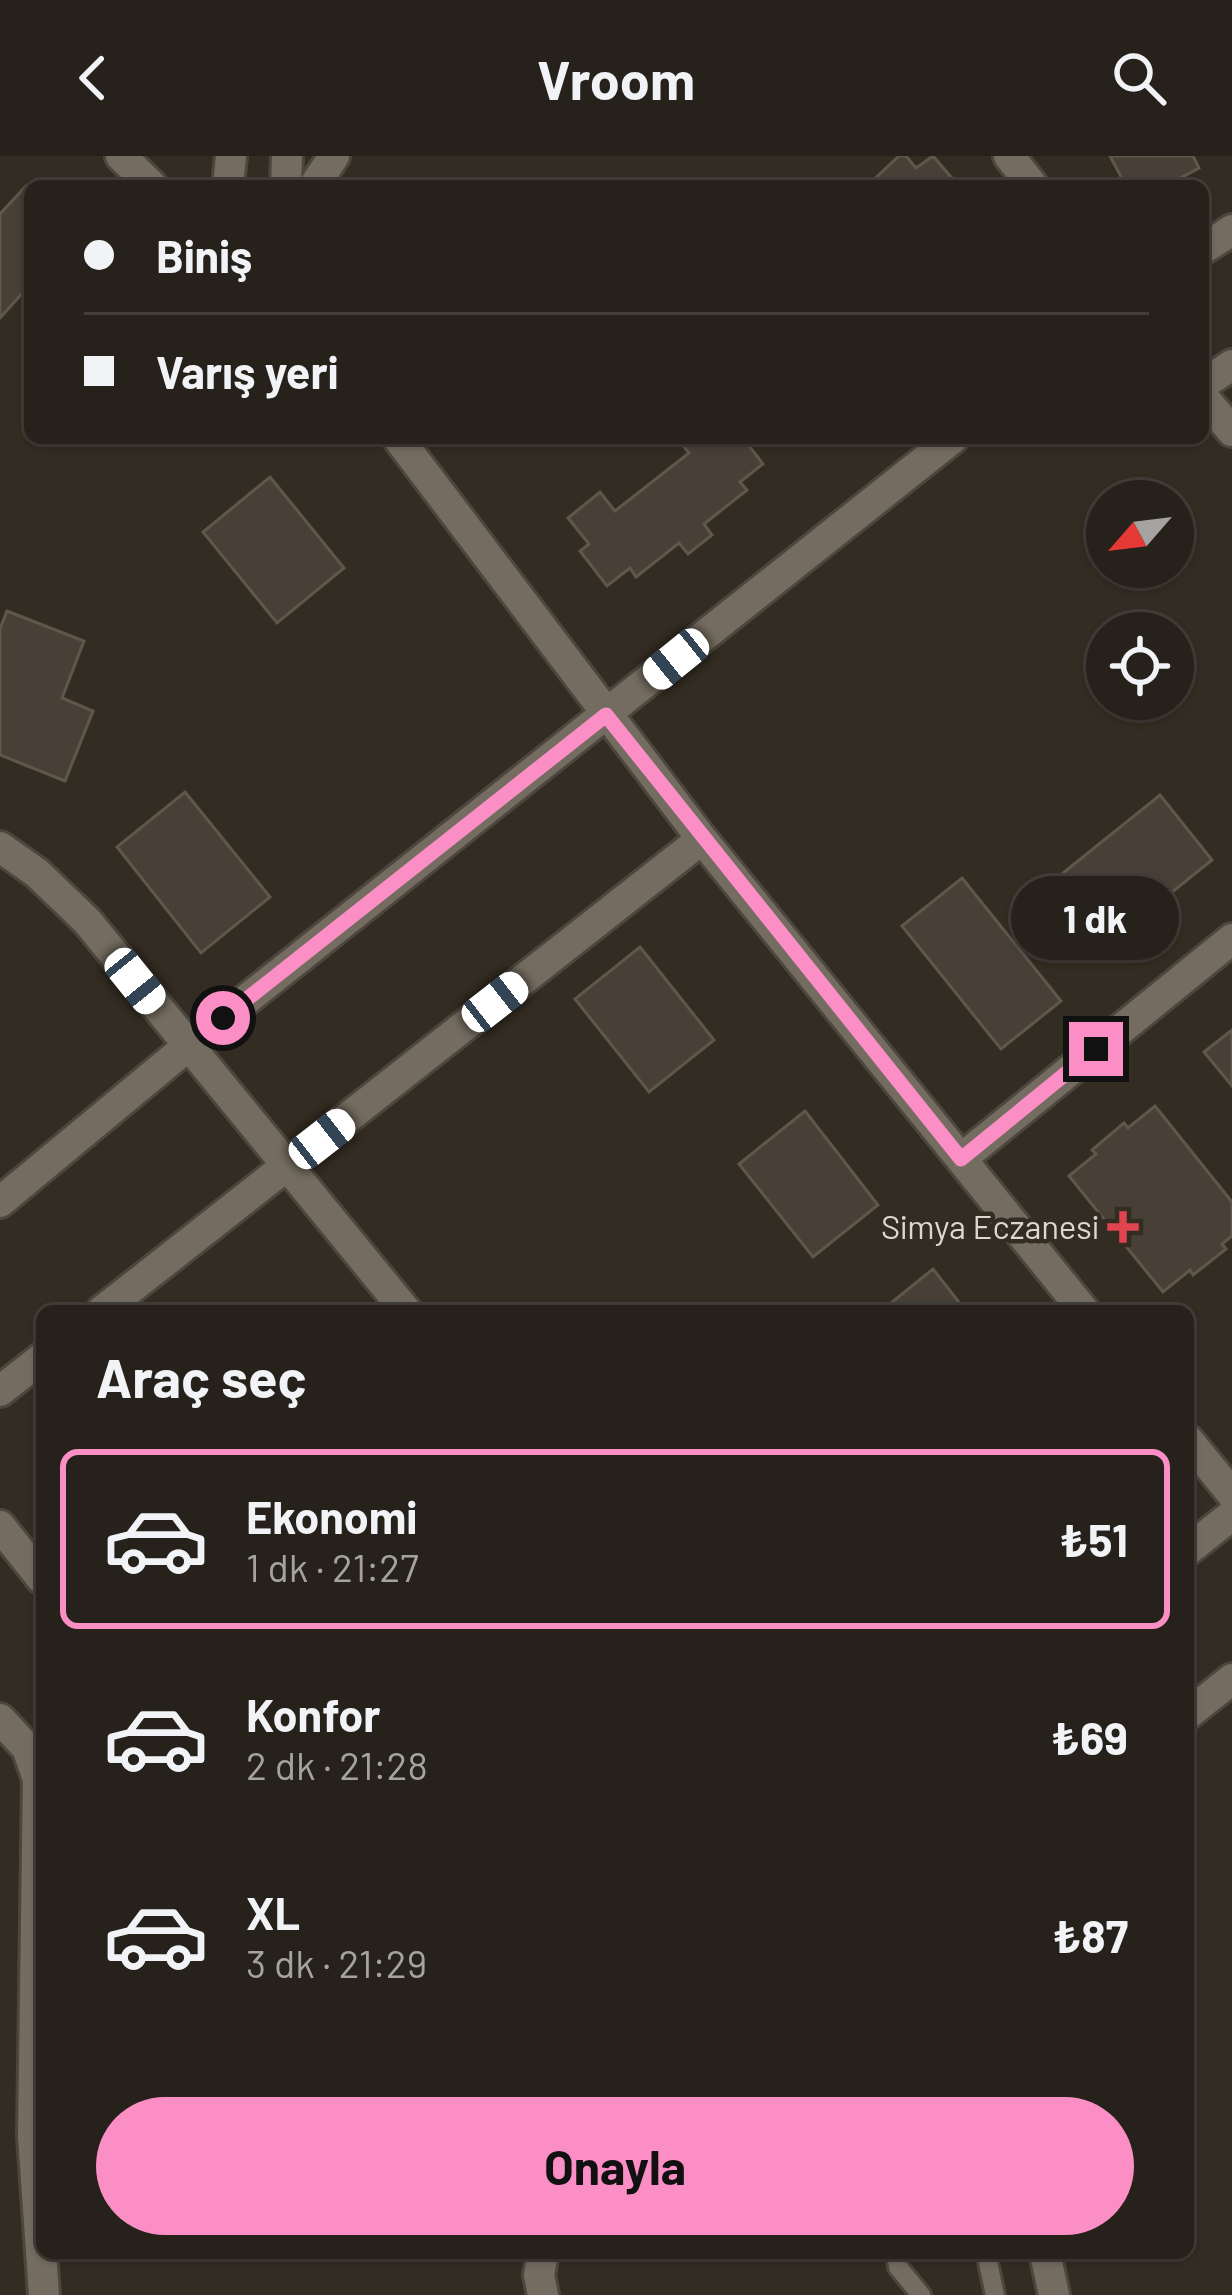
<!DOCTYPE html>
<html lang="tr">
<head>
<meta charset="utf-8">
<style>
	body { margin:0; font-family:Barlow,sans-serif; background:#322e27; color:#f1f3f6; height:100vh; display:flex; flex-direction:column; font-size:45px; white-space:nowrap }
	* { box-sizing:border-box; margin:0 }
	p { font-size:39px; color:#a4a3a2 }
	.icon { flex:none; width:66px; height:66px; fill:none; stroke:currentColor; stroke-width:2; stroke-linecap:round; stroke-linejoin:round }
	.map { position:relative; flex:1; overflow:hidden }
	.panel { position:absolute; left:36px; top:1149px; width:1158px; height:954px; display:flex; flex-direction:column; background:#26211a; border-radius:18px; box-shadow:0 3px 9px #0004,0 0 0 3px #423e39 }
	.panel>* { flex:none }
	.banner { position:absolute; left:24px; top:24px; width:1185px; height:264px; border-radius:18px; box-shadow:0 3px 9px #0004,0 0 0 3px #423e39; display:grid; align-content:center; height:264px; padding:0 60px; background:#26211a }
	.needle { width:78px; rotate:242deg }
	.buttons { position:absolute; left:1086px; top:324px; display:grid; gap:24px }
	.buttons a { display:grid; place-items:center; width:108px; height:108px; border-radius:50%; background:#26211a; box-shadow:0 3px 9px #0004,0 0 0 3px #423e39; font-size:60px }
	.end { position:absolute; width:54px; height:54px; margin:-27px; border:15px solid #fb8fc5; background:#111; box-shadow:0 0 0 6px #111 }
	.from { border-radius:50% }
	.bubble { position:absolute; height:84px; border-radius:42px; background:#26211a; box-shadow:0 3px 9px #0004,0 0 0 3px #423e39; font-size:39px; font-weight:700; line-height:84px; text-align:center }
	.car { position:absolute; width:36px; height:72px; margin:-36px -18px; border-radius:15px; box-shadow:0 0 9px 3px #0007; background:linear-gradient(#fff 24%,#345 0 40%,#fff 0 76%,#345 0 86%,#fff 0) }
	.banner b { display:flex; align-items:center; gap:42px; height:114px; font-size:45px }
	.banner b+b { border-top:3px solid #423e39 }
	.banner i { width:30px; height:30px; background:#f1f3f6 }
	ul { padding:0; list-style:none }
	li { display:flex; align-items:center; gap:36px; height:180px; margin:0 24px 18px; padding:0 36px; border:6px solid transparent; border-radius:18px }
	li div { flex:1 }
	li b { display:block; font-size:45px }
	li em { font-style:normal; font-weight:700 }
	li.active { border-color:#fb8fc5 }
	li>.icon { width:108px; height:108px; stroke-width:1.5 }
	h2 { padding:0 60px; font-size:54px; line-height:144px }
	.primary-button { display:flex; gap:24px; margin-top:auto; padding:24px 60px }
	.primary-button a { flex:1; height:138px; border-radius:72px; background:#fb8fc5; color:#111; font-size:48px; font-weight:700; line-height:138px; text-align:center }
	header { display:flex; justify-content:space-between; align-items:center; height:156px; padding:0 60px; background:#26211a; font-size:54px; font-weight:700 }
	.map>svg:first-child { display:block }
	.building { fill:#484036; stroke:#5f574c; stroke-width:3 }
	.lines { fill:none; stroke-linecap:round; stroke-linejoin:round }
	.service-casing { stroke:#4c473e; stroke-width:24 }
	.minor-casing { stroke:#4c473e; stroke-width:36 }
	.service { stroke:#746c60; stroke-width:18 }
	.minor { stroke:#746c60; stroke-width:30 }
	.route { stroke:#fb8fc5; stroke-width:15 }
	.health-dot { fill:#e0444e; stroke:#332c22; stroke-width:4.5 }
	.labels { text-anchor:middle; stroke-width:9; stroke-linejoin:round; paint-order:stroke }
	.poi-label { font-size:33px; fill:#dcd7d0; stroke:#332c22; text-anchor:end }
</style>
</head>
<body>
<header><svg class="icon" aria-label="back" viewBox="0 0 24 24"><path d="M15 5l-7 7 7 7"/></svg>Vroom<svg class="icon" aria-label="search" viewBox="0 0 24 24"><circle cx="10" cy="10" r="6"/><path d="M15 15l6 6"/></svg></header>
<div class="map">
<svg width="1232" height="2139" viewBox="0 0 1232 2139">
	<rect width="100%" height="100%" fill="#332c22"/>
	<path class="building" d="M899 0H906L916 12 933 0 958 29 867 30Z
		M1110 0H1193L1199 12 1165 30H1126Z
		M26 30 30 33V134L27 132 0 162V58Z
		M677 282H743L763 308 740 326 747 334 704 368 712 379 688 398 679 387 636 421 630 412 607 430 580 395 589 388 568 362 600 336 615 355 689 297Z
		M270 321 344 412 277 467 203 376Z
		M7 455 84 485 62 542 93 555 65 625 0 599V473Z
		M185 636 270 741 201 797 117 691Z
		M1160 639 1212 704 1110 786 1058 721Z
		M962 722 1061 845 1001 893 902 770Z
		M640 791 714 884 649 936 575 843Z
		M1232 874V930L1204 896Z
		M1155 950 1232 1046V1080L1222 1088 1226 1093 1193 1119 1190 1114 1163 1136 1069 1020 1096 998 1092 994 1124 967 1128 972Z
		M805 955 878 1049 813 1101 739 1008Z
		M933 1113 966 1155H881Z"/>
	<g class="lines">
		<defs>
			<path id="service" d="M896 2097 898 2111 921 2139
				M986 2097 995 2139"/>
			<path id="minor" d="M121 0 152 30
				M1009 0 1033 30
				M228 30 231 0
				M286 30 287 0
				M314 30 334 0
				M1203 93 1232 74
				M1203 228 1232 209
				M1203 241 1232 275
				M398 282 702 683 1084 1155
				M0 691 37 717 87 765 406 1155
				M961 1003 1232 783
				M0 1046 188 890 953 282
				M102 1155 702 683
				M0 1235 42 1202
				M1188 1284 1232 1338
				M0 1370 42 1423
				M1188 1394 1232 1359
				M1188 1558 1232 1523
				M0 1563 27 1592 38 1623 33 1980 44 2139
				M1045 2097 1054 2139
				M543 2139 539 2119 543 2097"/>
		</defs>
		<use href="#service" class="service-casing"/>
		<use href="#minor" class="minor-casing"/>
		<use href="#service" class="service"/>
		<use href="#minor" class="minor"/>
	</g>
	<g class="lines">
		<path class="route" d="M223 862 606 559 961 1003 1096 893"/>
	</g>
	<path class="health-dot" d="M1117 1053h12v12h12v12h-12v12h-12v-12h-12v-12h12z"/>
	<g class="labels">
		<g class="poi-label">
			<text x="1099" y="1083">Simya Eczanesi</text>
		</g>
	</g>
</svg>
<div class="buttons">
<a><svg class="needle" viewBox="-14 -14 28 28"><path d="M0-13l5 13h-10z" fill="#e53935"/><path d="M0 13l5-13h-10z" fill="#a4a3a2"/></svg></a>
<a><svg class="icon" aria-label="locate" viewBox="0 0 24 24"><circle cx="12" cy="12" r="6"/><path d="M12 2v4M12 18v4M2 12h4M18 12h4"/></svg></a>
</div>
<i class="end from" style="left:223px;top:862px"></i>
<i class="end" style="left:1096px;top:893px"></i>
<div class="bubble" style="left:1011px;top:720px;width:168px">1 dk</div>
<i class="car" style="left:676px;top:503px;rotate:231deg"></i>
<i class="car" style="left:135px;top:825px;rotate:141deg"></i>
<i class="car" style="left:495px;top:846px;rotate:52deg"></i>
<i class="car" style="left:322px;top:983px;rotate:52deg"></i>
<div class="banner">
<b><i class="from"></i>Biniş</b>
<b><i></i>Varış yeri</b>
</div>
<section class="panel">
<h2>Araç seç</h2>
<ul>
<li class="active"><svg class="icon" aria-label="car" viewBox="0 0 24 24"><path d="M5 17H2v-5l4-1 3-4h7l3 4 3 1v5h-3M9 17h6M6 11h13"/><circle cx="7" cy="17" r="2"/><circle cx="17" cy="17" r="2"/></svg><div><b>Ekonomi</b><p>1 dk · 21:27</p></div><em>₺51</em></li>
<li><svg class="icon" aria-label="car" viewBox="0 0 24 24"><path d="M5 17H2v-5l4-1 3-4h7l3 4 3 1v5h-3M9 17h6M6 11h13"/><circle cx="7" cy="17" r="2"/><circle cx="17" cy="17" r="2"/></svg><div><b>Konfor</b><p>2 dk · 21:28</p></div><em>₺69</em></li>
<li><svg class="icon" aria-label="car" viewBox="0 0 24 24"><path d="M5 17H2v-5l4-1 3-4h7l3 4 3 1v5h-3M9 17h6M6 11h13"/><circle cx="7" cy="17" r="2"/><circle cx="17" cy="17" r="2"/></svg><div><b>XL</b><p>3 dk · 21:29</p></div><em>₺87</em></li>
</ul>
<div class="primary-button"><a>Onayla</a></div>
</section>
</div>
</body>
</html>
